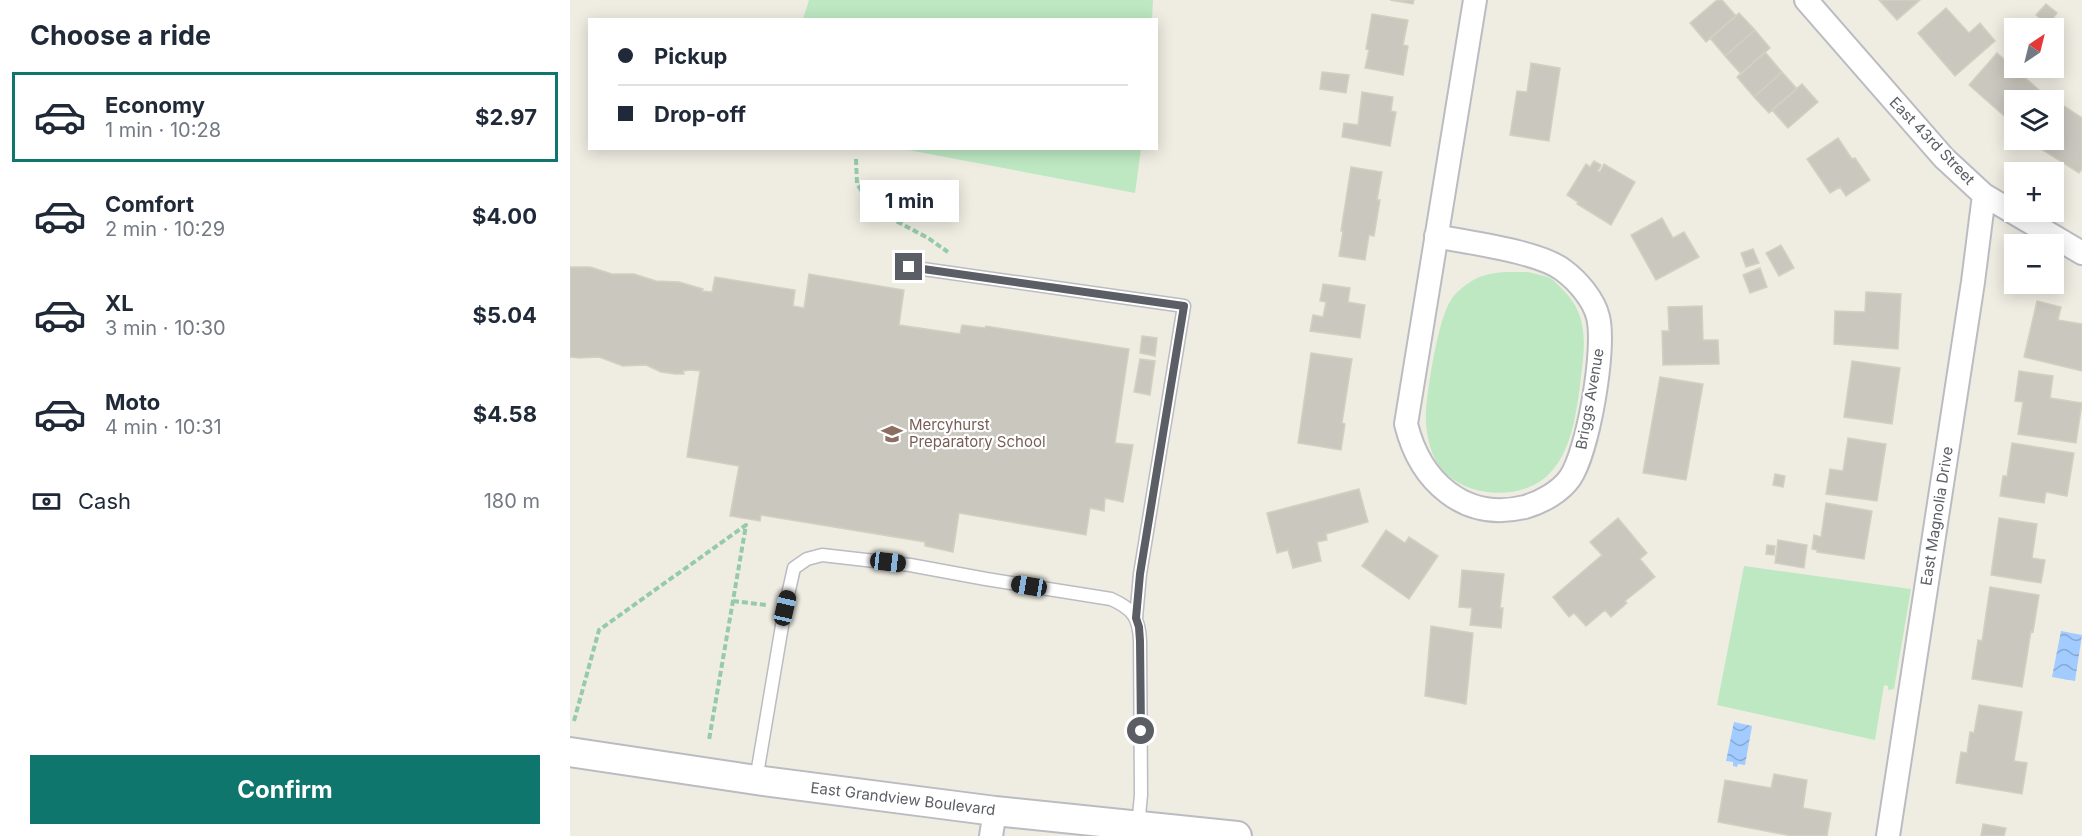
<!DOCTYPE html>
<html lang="en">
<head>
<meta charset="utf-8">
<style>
	body { margin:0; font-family:Inter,sans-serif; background:#f2f2f3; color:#1f2937; height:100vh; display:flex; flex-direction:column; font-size:22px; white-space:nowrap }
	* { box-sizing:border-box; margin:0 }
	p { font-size:20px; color:#747a83 }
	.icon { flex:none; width:33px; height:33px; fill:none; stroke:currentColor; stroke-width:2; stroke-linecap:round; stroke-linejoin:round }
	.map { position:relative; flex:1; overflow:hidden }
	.details { display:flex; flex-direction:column; background:#fff; width:570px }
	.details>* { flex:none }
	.hud { position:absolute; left:18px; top:18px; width:570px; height:132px; border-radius:0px; box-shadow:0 3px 15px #0003; display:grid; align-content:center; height:132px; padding:0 30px; background:#fff }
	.needle { width:39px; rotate:35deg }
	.buttons { position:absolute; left:1434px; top:18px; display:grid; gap:12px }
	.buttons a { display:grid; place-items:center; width:60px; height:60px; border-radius:0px; background:#fff; box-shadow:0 3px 15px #0003; font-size:30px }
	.end { position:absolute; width:27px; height:27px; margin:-14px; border:8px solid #5b5e64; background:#fff; box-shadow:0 0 0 3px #fff }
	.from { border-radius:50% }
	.bubble { position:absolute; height:42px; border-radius:0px; background:#fff; box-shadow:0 3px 15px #0003; font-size:20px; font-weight:700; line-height:42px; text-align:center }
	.car { position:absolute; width:18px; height:36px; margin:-18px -9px; border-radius:8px; box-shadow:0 0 4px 2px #0007; background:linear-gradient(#222 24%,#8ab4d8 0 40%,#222 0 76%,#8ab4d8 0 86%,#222 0) }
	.hud b { display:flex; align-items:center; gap:21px; height:57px; font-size:22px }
	.hud b+b { border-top:2px solid #e0e1e3 }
	.hud i { width:15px; height:15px; background:#1f2937 }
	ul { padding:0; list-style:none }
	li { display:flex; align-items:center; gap:18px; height:90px; margin:0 12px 9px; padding:0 18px; border:3px solid transparent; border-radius:0px }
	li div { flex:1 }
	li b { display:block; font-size:22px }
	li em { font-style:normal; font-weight:700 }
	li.current { border-color:#0f766e }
	li>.icon { width:54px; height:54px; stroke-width:1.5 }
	h2 { padding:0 30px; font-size:27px; line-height:72px }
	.pay { display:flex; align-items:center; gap:15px; height:66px; padding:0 30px; font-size:22px }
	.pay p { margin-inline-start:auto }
	.action { display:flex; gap:12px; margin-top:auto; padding:12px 30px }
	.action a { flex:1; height:69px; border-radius:0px; background:#0f766e; color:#fff; font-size:24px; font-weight:700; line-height:69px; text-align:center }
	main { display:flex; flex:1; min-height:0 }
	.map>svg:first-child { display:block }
	.green { fill:#bde8c2 }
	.water { fill:url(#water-waves) }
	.building { fill:#cac7bf; stroke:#d4d0c0; stroke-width:1.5 }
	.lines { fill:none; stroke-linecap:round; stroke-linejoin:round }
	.service-casing { stroke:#babcc2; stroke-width:15 }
	.minor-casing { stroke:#babcc2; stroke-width:26 }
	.tertiary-casing { stroke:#babcc2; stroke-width:32 }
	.path { stroke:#95caab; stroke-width:4; stroke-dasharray:6 3; stroke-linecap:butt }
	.service { stroke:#fff; stroke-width:12 }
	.minor { stroke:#fff; stroke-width:22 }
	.tertiary { stroke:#fff; stroke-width:28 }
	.route { stroke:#5b5e64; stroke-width:8 }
	.labels { text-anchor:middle; stroke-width:4.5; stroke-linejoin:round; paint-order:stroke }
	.street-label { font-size:15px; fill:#5b5e64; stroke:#fff }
	.education-label { font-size:15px; fill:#785e54; stroke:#fff; text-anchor:start }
</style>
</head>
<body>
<main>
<section class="details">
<h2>Choose a ride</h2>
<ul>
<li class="current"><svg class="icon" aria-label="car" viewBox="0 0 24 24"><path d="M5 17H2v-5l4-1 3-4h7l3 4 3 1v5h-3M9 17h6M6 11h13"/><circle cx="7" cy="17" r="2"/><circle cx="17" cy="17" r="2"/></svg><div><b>Economy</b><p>1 min · 10:28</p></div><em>$2.97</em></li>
<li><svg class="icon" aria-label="car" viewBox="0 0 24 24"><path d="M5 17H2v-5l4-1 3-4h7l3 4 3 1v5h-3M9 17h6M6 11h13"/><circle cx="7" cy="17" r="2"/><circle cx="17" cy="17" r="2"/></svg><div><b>Comfort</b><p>2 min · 10:29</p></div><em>$4.00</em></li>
<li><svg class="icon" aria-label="car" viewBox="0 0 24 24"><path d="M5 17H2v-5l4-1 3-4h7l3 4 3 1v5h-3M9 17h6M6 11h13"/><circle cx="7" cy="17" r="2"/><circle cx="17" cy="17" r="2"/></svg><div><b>XL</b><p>3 min · 10:30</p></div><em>$5.04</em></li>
<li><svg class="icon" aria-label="car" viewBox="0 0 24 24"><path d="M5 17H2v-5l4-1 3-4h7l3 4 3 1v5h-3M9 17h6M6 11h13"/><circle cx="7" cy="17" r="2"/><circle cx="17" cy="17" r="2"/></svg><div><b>Moto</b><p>4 min · 10:31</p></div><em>$4.58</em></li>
</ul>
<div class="pay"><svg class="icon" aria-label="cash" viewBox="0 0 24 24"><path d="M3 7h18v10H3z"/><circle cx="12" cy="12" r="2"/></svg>Cash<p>180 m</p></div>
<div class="action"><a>Confirm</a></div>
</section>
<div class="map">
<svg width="1512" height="836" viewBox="0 0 1512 836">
	<defs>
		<pattern id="water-waves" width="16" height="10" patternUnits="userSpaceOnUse" patternTransform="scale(1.5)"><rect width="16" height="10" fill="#a2cbff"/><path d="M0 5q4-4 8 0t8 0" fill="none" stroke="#87a8d2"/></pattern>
	</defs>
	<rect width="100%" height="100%" fill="#efede2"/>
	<path class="green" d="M239 0H583L582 19H233Z
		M333 149 571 148V149L565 193Z
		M958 272C965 274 973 275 980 278 985 281 989 286 993 290 1023 319 1013 356 1009 393 1005 420 1000 452 980 473 951 504 885 498 865 459 858 445 855 426 856 410 858 386 868 319 881 300 884 294 892 288 897 284 916 270 936 272 958 272Z
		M1174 566 1341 589 1324 689 1318 690V686L1314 685 1305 740 1147 705Z"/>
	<path class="water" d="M1491 631 1512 635 1505 681 1482 677Z
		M1164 722 1182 726 1175 765 1168 764 1167 767 1163 766V762L1156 761Z"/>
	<path class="building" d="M820 0H844L843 4Z
		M1147 0H1152L1166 16 1136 42 1120 23Z
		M1309 0H1350L1327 20Z
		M1476 4 1487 13 1478 25 1466 15Z
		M1376 8 1399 33 1410 23 1425 41 1385 76 1348 33Z
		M1169 13 1185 30 1155 56 1140 38Z
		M802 14 838 20 833 45 838 46 833 75 795 68 799 50 796 49Z
		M1185 30 1200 48 1171 74 1155 56Z
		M1195 52 1212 72 1184 97 1167 77Z
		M1427 53 1469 90 1460 100H1444V118L1441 122 1399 85Z
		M961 63 990 68 979 141 940 135 947 91 957 92Z
		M752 72 779 75 776 93 750 89Z
		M1212 72 1227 89 1199 113 1184 97Z
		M1232 84 1248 102 1218 128 1202 110Z
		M792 92 823 97 821 111 826 112 820 146 772 137 774 123 788 125Z
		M1488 102 1512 118V169L1509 173 1462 143 1464 140H1484V109Z
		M1268 138 1282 159 1285 158 1300 180 1276 196 1270 187 1260 193 1237 159Z
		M1024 161 1031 165 1028 171 1030 172 1034 164 1065 182 1041 225 1007 204 1008 202 997 195 1016 164 1020 167Z
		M781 167 812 172 807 200H810L804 236 799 235 795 260 769 256 773 231H771Z
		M1092 218 1103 238 1114 232 1129 257 1086 280 1061 235Z
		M1211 245 1224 268 1209 276 1196 253Z
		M1183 249 1189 263 1176 267 1171 253Z
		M0 267H20L42 274H64L86 281 109 282 133 289 132 291 142 292 145 277 225 290 223 306 234 308 239 274 334 290 329 325 390 334 392 325 415 328 416 326 559 349 545 443 563 445 553 502 535 498 534 511 520 508 516 535 389 513 383 552 355 546V542L191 515 190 521 160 516 169 466 117 457 130 371 120 370 113 371 114 374H105L91 372 76 365 53 366 29 357 9 358 0 357Z
		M1190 268 1197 287 1180 293 1173 275Z
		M753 284 780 288 778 302 795 305 790 338 740 331 743 315 753 317 756 302 750 301Z
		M1296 292 1331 294 1328 349 1264 344 1265 311 1295 312Z
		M1467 301 1491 307 1488 320 1512 324V371L1454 357Z
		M1132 306 1133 340H1148L1149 364 1093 365 1092 331H1099L1098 307Z
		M572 336 587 338 585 356 570 353Z
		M741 353 782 359 772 423 775 424 771 450 728 443Z
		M570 359 585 361 580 395 564 392Z
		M1282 361 1330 368 1322 424 1274 417Z
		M1449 371 1483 376 1480 398 1512 403 1506 443 1448 434 1453 402 1445 401Z
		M1090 377 1133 384 1116 480 1073 473Z
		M1278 438 1316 444 1307 501 1256 494 1260 469 1273 471Z
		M1442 443 1504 453 1497 496 1476 492 1474 503 1430 496 1433 476H1437Z
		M1205 474 1215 476 1213 487 1203 485Z
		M789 489 798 522 756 534 757 540 747 542 751 561 723 568 718 550 707 553 697 513Z
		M1256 503 1302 511 1294 559 1247 552V550L1242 549 1244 535 1251 537Z
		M1048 518 1077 553 1070 559 1085 577 1055 601 1057 603 1041 617 1035 610 1016 626 1004 613 999 617 983 597 1032 555 1020 542Z
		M1429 518 1467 524 1462 558 1475 560 1471 583 1421 575Z
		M816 530 835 543 839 537 868 556 839 599 792 566Z
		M1208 540 1237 545 1234 568 1205 563Z
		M1197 545 1205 546 1204 555 1196 554Z
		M892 570 934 574 930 608H933L931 628 900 625 902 608 889 607Z
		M1420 587 1469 595 1463 632 1461 631 1452 687 1402 679 1408 640 1412 641Z
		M861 626 903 633 896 704 855 696Z
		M1409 705 1452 712 1444 761 1457 763 1452 794 1386 783 1391 752 1397 753 1400 732 1404 733Z
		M1204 774 1237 780 1233 808 1261 813 1257 836H1222L1148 822 1155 780 1201 788Z
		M1413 824 1436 828 1434 836H1411Z"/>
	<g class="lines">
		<defs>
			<path id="service" d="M339 267 614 306 570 574 566 618
				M186 780 215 608 224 568 237 559 252 555 340 565 416 579 541 599C563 609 569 617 570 641L571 795 568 826"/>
			<path id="minor" d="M1236 0 1374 158 1414 195 1512 253
				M866 236C899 243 968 251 993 270 1008 281 1024 300 1028 317 1036 348 1018 452 1000 478 990 492 972 502 955 507 894 522 850 481 836 424L905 0
				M421 836 425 811
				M1318 836 1403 282 1414 195"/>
			<path id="tertiary" d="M0 752 186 780 425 811 667 836"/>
		</defs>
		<use href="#service" class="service-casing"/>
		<use href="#minor" class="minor-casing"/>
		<use href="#tertiary" class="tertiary-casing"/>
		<path class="path" d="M286 159 287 184 302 206 313 214 358 238 378 252
			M163 601 196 605
			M4 721 29 630 176 525 139 740"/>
		<use href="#service" class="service"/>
		<use href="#minor" class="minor"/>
		<use href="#tertiary" class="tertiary"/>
	</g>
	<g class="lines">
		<path class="route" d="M339 267 614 306 570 574 566 618 569 627 570 641 571 731"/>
	</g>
	<defs>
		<symbol id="school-bare" viewBox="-9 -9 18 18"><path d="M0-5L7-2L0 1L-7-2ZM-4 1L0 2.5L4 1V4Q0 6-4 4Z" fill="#8d6e63" stroke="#fff" stroke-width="2.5" paint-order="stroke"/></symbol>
	</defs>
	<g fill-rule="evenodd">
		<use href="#school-bare" x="307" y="419" width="30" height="30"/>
	</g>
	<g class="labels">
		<g class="street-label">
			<text transform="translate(1362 141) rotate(46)" y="5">East 43rd Street</text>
			<text transform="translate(1020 399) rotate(-80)" y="5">Briggs Avenue</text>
			<text transform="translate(1367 516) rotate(-81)" y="5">East Magnolia Drive</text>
			<text transform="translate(333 799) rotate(7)" y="5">East Grandview Boulevard</text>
		</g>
		<g class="education-label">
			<text x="339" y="430">Mercyhurst<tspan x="339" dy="17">Preparatory School</tspan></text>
		</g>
	</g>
</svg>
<div class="buttons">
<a><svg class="needle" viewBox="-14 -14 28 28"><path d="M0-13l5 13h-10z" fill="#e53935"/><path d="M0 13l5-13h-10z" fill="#747a83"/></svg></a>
<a><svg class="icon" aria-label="layers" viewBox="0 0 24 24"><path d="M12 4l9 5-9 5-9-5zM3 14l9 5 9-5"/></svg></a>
<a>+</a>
<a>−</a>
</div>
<i class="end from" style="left:571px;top:731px"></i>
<i class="end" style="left:339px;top:267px"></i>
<div class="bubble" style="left:290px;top:180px;width:99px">1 min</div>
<i class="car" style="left:318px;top:562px;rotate:97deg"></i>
<i class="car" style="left:459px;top:586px;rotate:279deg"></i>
<i class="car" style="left:215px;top:608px;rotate:13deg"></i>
<div class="hud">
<b><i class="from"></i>Pickup</b>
<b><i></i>Drop-off</b>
</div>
</div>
</main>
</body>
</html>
